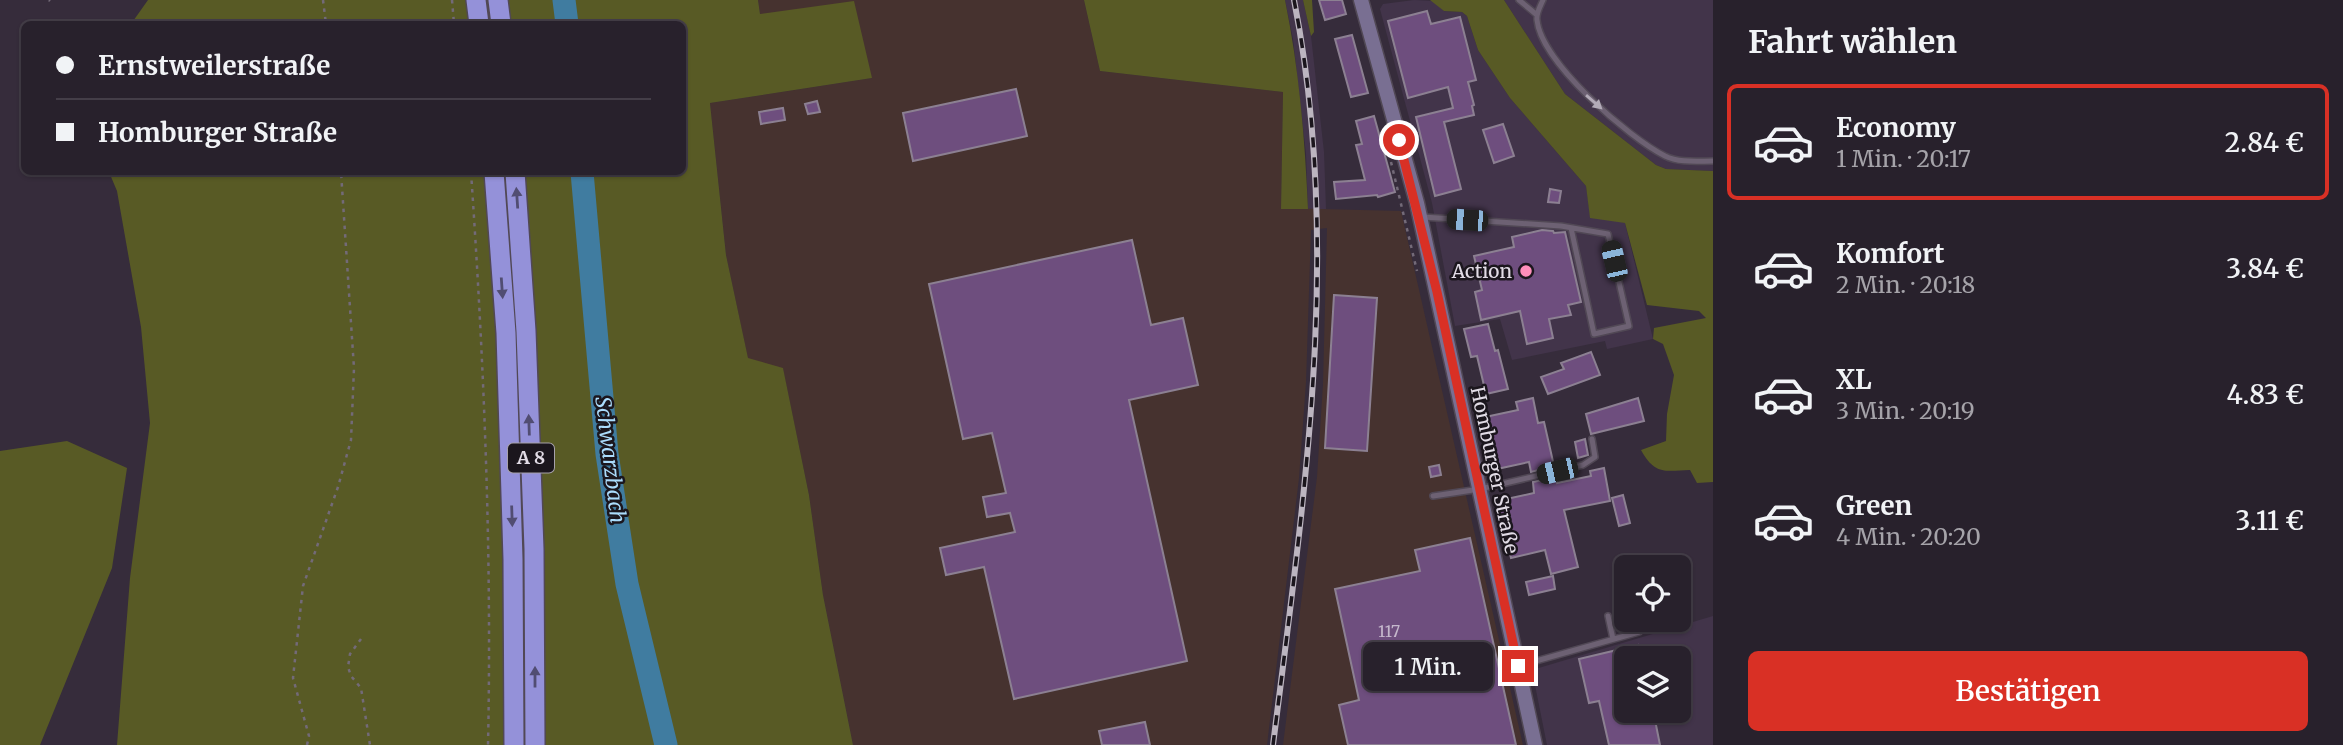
<!DOCTYPE html>
<html lang="de">
<head>
<meta charset="utf-8">
<style>
	body { margin:0; font-family:Merriweather,serif; background:#342e38; color:#f1f3f6; height:100vh; display:flex; flex-direction:column; font-size:26px; white-space:nowrap }
	* { box-sizing:border-box; margin:0 }
	p { font-size:23px; color:#a5a3a9 }
	.icon { flex:none; width:38px; height:38px; fill:none; stroke:currentColor; stroke-width:2; stroke-linecap:round; stroke-linejoin:round }
	.map { position:relative; flex:1; overflow:hidden }
	.details { display:flex; flex-direction:column; background:#28212c; width:630px }
	.details>* { flex:none }
	.banner { position:absolute; left:21px; top:21px; width:665px; height:154px; border-radius:10px; box-shadow:0 2px 5px #0004,0 0 0 2px #443e48; display:grid; align-content:center; height:154px; padding:0 35px; background:#28212c }
	.tools { position:absolute; left:1614px; top:555px; display:grid; gap:14px }
	.tools a { display:grid; place-items:center; width:77px; height:77px; border-radius:10px; background:#28212c; box-shadow:0 2px 5px #0004,0 0 0 2px #443e48; font-size:35px }
	.end { position:absolute; width:32px; height:32px; margin:-16px; border:9px solid #d93025; background:#fff; box-shadow:0 0 0 4px #fff }
	.from { border-radius:50% }
	.bubble { position:absolute; height:49px; border-radius:10px; background:#28212c; box-shadow:0 2px 5px #0004,0 0 0 2px #443e48; font-size:23px; font-weight:600; line-height:49px; text-align:center }
	.car { position:absolute; width:21px; height:42px; margin:-21px -10px; border-radius:9px; box-shadow:0 0 5px 2px #0007; background:linear-gradient(#222 24%,#8ab4d8 0 40%,#222 0 76%,#8ab4d8 0 86%,#222 0) }
	.banner b { display:flex; align-items:center; gap:24px; height:66px; font-size:26px }
	.banner b+b { border-top:2px solid #443e48 }
	.banner i { width:18px; height:18px; background:#f1f3f6 }
	ul { padding:0; list-style:none }
	li { display:flex; align-items:center; gap:21px; height:116px; margin:0 14px 10px; padding:0 21px; border:4px solid transparent; border-radius:10px }
	li div { flex:1 }
	li b { display:block; font-size:26px }
	li em { font-style:normal; font-weight:600 }
	li.current { border-color:#d93025 }
	li>.icon { width:63px; height:63px; stroke-width:1.5 }
	h2 { padding:0 35px; font-size:32px; line-height:84px }
	.button { display:flex; gap:14px; margin-top:auto; padding:14px 35px }
	.button a { flex:1; height:80px; border-radius:10px; background:#d93025; color:#fff; font-size:28px; font-weight:600; line-height:80px; text-align:center }
	main { display:flex; flex:1; min-height:0 }
	.map>svg:first-child { display:block }
	.built { fill:#42344a; fill-rule:evenodd }
	.industrial { fill:#46322f }
	.green { fill:#585a25 }
	.lines { fill:none; stroke-linecap:round; stroke-linejoin:round }
	.river { stroke:#407ca0; stroke-width:23 }
	.building { fill:#6e4e7e; stroke:#8c8092; stroke-width:2 }
	.lane-casing { stroke:#514855; stroke-width:8 }
	.secondary-casing { stroke:#514855; stroke-width:17 }
	.highway-casing { stroke:#514855; stroke-width:22 }
	.path { stroke:#736a78; stroke-width:2.5; stroke-dasharray:3.5 5; stroke-linecap:butt }
	.lane { stroke:#6d6173; stroke-width:5 }
	.secondary { stroke:#796f92; stroke-width:14 }
	.highway { stroke:#9491d9; stroke-width:19 }
	.rail-casing { stroke:#bcb5c0; stroke-width:6 }
	.rail { stroke:#1b161d; stroke-width:3.5; stroke-dasharray:10; stroke-linecap:butt }
	.oneway { fill:#b3abb8 }
	.oneway2 { fill:#514d72 }
	.route { stroke:#d93025; stroke-width:9 }
	.poi-dot { fill:#ff8ebb; stroke:#1b161d; stroke-width:2.5 }
	.labels { text-anchor:middle; stroke-width:5; stroke-linejoin:round; paint-order:stroke }
	.number-label { font-size:16px; fill:#c5b8cc }
	.shield { fill:#1b161d; stroke:#a6a1aa; stroke-width:2 }
	.shield-label { font-size:18px; font-weight:bold; fill:#e2dce6 }
	.poi-label { font-size:19px; fill:#e2dce6; stroke:#1b161d; text-anchor:end }
	.street-label { font-size:19px; fill:#e2dce6; stroke:#1b161d }
	.water-label { font-size:21px; font-style:italic; fill:#abdcfc; stroke:#1b161d }
</style>
</head>
<body>
<main>
<div class="map">
<svg width="1713" height="745" viewBox="0 0 1713 745">
	<rect width="100%" height="100%" fill="#362c3b"/>
	<path class="built" d="M1285 0H1303L1311 36 1324 152 1326 209H1308L1306 154 1293 39Z
		M1414 0 1434 1 1444 11 1462 12 1467 16 1478 50 1510 98 1586 186 1590 214 1625 223 1653 339 1607 349 1605 341 1512 360 1500 319 1455 326 1432 203 1380 9 1383 4Z
		M1504 0H1713V171L1666 169 1656 165 1565 94Z
		M1713 616V745H1547L1532 670ZM1626 658H1678V710H1626Z"/>
	<path class="industrial" d="M758 0H1084L1100 71 1283 92 1281 208 1401 211 1523 745H1283L1317 477 1323 384 1327 228 1311 230 1306 382 1299 478 1267 745H853L823 595 809 495 783 369 748 359 726 255 710 103 872 78 760 14Z"/>
	<path class="green" d="M148 0H758L760 14 854 1 872 78 710 103 726 255 748 358 783 368 809 495 823 595 853 745H117L130 578 150 423 141 327 117 191 109 172H682V24H131Z
		M1084 0H1285C1299 68 1305 139 1308 209H1281L1283 92 1100 71Z
		M1303 0H1312L1314 32 1311 36Z
		M1430 0H1504L1565 94 1656 165 1666 169 1713 171V482L1697 483 1690 470C1664 471 1655 475 1641 450L1666 441 1667 414 1674 375 1663 344 1653 339 1654 328 1706 318 1699 311 1647 305 1625 223 1590 218 1586 186 1510 98 1478 50 1467 16 1462 12 1444 11Z
		M67 441 127 468 112 568 40 745H0V451Z"/>
	<g class="lines">
		<path class="river" d="M564 0 567 24
			M582 172 607 454 627 584 666 745"/>
	</g>
	<path class="building" d="M1319 0H1342L1346 14 1325 20Z
		M1427 11 1431 24 1460 17 1476 80 1468 82 1474 105 1472 106 1474 115 1444 122 1461 189 1435 196 1416 117 1453 108 1448 87 1408 98 1388 21Z
		M1352 35 1368 93 1351 97 1335 39Z
		M1016 89 1027 136 913 161 903 113Z
		M817 101 820 112 808 114 805 104Z
		M783 108 785 120 761 124 759 112Z
		M1374 116 1395 192 1378 197 1377 195 1336 199 1334 182 1365 180 1356 145 1362 144 1356 121Z
		M1503 124 1514 156 1494 163 1483 130Z
		M1550 189 1561 191 1559 203 1548 202Z
		M1542 230 1553 231 1554 233 1565 232 1581 302 1568 305 1571 315 1549 319 1553 338 1527 344 1520 311 1481 320 1475 292 1482 290 1474 256 1514 247 1512 237Z
		M1132 240 1151 325 1183 318 1198 385 1129 400 1187 661 1014 699 984 567 946 575 940 548 1015 532 1010 513 987 517 983 497 1006 493 992 433 963 439 929 284Z
		M1334 295 1377 298 1367 451 1325 448Z
		M1488 324 1495 351 1498 350 1508 389 1486 394 1477 356 1471 357 1464 329Z
		M1591 352 1600 375 1548 394 1541 377 1564 369 1561 363Z
		M1533 398 1538 423 1544 422 1554 466 1531 472 1529 462 1497 469 1485 417 1518 410 1516 402Z
		M1638 398 1644 421 1591 434 1586 414Z
		M1585 439 1588 455 1578 458 1575 442Z
		M1439 465 1441 475 1431 477 1429 467Z
		M1604 468 1610 501 1564 510 1578 567 1551 574 1545 550 1511 558 1497 501 1534 493 1533 482 1556 477 1557 483 1591 476 1590 471Z
		M1623 495 1630 523 1619 526 1612 498Z
		M1470 538 1516 745H1348L1339 705 1359 700 1335 589 1420 571 1415 550Z
		M1553 576 1555 589 1529 595 1526 582Z
		M1638 645 1641 658H1626V710H1653L1660 745H1609L1599 701 1589 703 1579 659Z
		M1145 722 1150 745H1102L1099 731Z"/>
	<g class="lines">
		<defs>
			<path id="lane" d="M1519 0 1537 15
				M1543 0C1540 7 1536 13 1537 20 1541 62 1629 138 1665 156 1679 163 1698 161 1713 161
				M1423 217 1561 226 1608 234 1629 326 1594 334 1571 228
				M1433 496 1480 489 1583 465 1595 457 1592 439
				M1608 616 1613 639
				M1518 666 1639 632"/>
			<path id="secondary" d="M1361 0 1417 203 1535 745"/>
			<path id="highway" d="M476 0 479 24
				M498 0 501 24
				M494 172 506 333 513 559 514 745
				M515 172 526 331 534 549 535 745"/>
		</defs>
		<use href="#lane" class="lane-casing"/>
		<use href="#secondary" class="secondary-casing"/>
		<use href="#highway" class="highway-casing"/>
		<path class="path" d="M49 0 50 1
			M323 0 326 24
			M452 0 454 24
			M1391 162 1417 271
			M471 172C484 363 492 553 488 745
			M361 639 350 654 348 667 351 676 361 688 370 745
			M307 745 309 736 293 678 303 586 338 487 351 440 354 368 341 172"/>
		<use href="#lane" class="lane"/>
		<use href="#secondary" class="secondary"/>
		<use href="#highway" class="highway"/>
		<defs>
			<path id="rail" d="M1273 745C1304 498 1343 247 1294 0"/>
		</defs>
		<use href="#rail" class="rail-casing"/>
		<use href="#rail" class="rail"/>
	</g>
	<defs><path id="oneway-solid" d="M-6-.8H1V-3.2L6.5 0L1 3.2V.8H-6Z" transform="scale(1.75)"/></defs>
	<use class="oneway" href="#oneway-solid" transform="translate(1594 102) rotate(41)"/>
	<g class="oneway2">
		<use href="#oneway-solid" transform="translate(517 198) rotate(-94)"/>
		<use href="#oneway-solid" transform="translate(502 288) rotate(86)"/>
		<use href="#oneway-solid" transform="translate(529 425) rotate(-92)"/>
		<use href="#oneway-solid" transform="translate(512 516) rotate(88)"/>
		<use href="#oneway-solid" transform="translate(535 677) rotate(-90)"/>
	</g>
	<g class="lines">
		<path class="route" d="M1399 140 1437 292 1518 666"/>
	</g>
	<circle class="poi-dot" cx="1526" cy="271" r="7"/>
	<g class="labels">
		<g class="number-label">
			<text x="1389" y="637">117</text>
		</g>
		<rect class="shield" x="508" y="443.5" width="46" height="29" rx="5"/>
		<g class="shield-label">
			<text x="531" y="464">A 8</text>
		</g>
		<g class="poi-label">
			<text x="1512" y="278">Action</text>
		</g>
		<g class="street-label">
			<text transform="translate(1495 470) rotate(78)" y="7">Homburger Straße</text>
		</g>
		<g class="water-label">
			<text transform="translate(610 460) rotate(83)" y="7">Schwarzbach</text>
		</g>
	</g>
</svg>
<div class="tools">
<a><svg class="icon" aria-label="locate" viewBox="0 0 24 24"><circle cx="12" cy="12" r="6"/><path d="M12 2v4M12 18v4M2 12h4M18 12h4"/></svg></a>
<a><svg class="icon" aria-label="layers" viewBox="0 0 24 24"><path d="M12 4l9 5-9 5-9-5zM3 14l9 5 9-5"/></svg></a>
</div>
<i class="end from" style="left:1399px;top:140px"></i>
<i class="end" style="left:1518px;top:666px"></i>
<div class="bubble" style="left:1363px;top:642px;width:130px">1 Min.</div>
<i class="car" style="left:1467px;top:220px;rotate:274deg"></i>
<i class="car" style="left:1614px;top:261px;rotate:347deg"></i>
<i class="car" style="left:1557px;top:471px;rotate:257deg"></i>
<div class="banner">
<b><i class="from"></i>Ernstweilerstraße</b>
<b><i></i>Homburger Straße</b>
</div>
</div>
<section class="details">
<h2>Fahrt wählen</h2>
<ul>
<li class="current"><svg class="icon" aria-label="car" viewBox="0 0 24 24"><path d="M5 17H2v-5l4-1 3-4h7l3 4 3 1v5h-3M9 17h6M6 11h13"/><circle cx="7" cy="17" r="2"/><circle cx="17" cy="17" r="2"/></svg><div><b>Economy</b><p>1 Min. · 20:17</p></div><em>2.84 €</em></li>
<li><svg class="icon" aria-label="car" viewBox="0 0 24 24"><path d="M5 17H2v-5l4-1 3-4h7l3 4 3 1v5h-3M9 17h6M6 11h13"/><circle cx="7" cy="17" r="2"/><circle cx="17" cy="17" r="2"/></svg><div><b>Komfort</b><p>2 Min. · 20:18</p></div><em>3.84 €</em></li>
<li><svg class="icon" aria-label="car" viewBox="0 0 24 24"><path d="M5 17H2v-5l4-1 3-4h7l3 4 3 1v5h-3M9 17h6M6 11h13"/><circle cx="7" cy="17" r="2"/><circle cx="17" cy="17" r="2"/></svg><div><b>XL</b><p>3 Min. · 20:19</p></div><em>4.83 €</em></li>
<li><svg class="icon" aria-label="car" viewBox="0 0 24 24"><path d="M5 17H2v-5l4-1 3-4h7l3 4 3 1v5h-3M9 17h6M6 11h13"/><circle cx="7" cy="17" r="2"/><circle cx="17" cy="17" r="2"/></svg><div><b>Green</b><p>4 Min. · 20:20</p></div><em>3.11 €</em></li>
</ul>
<div class="button"><a>Bestätigen</a></div>
</section>
</main>
</body>
</html>
